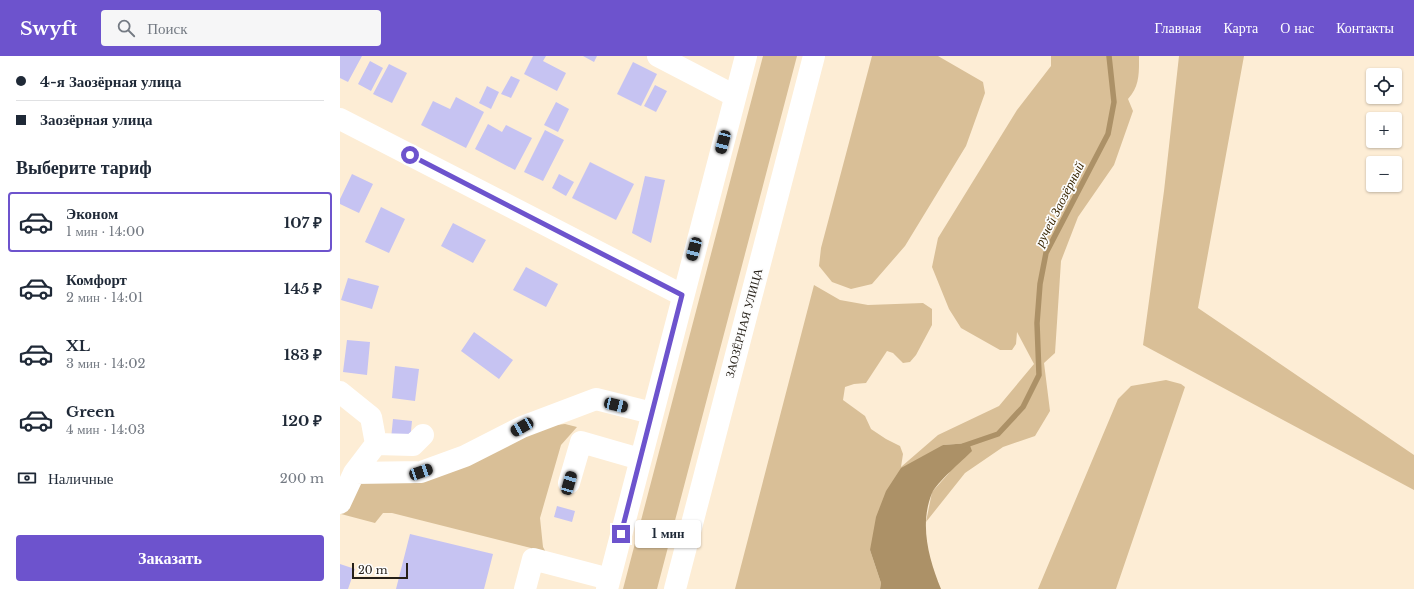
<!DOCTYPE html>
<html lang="ru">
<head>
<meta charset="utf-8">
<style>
	body { margin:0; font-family:"Libre Baskerville",serif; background:#f6f6f7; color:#1f2937; height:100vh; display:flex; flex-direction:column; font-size:15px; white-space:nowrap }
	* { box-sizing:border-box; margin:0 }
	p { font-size:13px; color:#747a83 }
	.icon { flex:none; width:22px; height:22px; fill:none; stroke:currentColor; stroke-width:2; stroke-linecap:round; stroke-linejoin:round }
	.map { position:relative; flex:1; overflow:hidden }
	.drawer { display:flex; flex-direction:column; background:#fff; width:340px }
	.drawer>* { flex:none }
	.top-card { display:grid; align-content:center; height:88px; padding:0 16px; background:#fff }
	.tools { position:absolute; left:1026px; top:12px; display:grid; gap:8px }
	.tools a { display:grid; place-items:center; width:36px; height:36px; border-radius:4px; background:#fff; box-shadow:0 1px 3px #0004; font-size:20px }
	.scale { position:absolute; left:12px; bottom:10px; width:56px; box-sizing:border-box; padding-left:4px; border:2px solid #251f17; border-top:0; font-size:11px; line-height:14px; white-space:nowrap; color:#251f17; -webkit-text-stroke:3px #fdfdfd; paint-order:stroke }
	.end { position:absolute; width:18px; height:18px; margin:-9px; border:5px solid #6d53cd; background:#fff; box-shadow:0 0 0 2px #fff }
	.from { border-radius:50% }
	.bubble { position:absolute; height:28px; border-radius:4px; background:#fff; box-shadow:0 1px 3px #0004; font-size:13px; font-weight:700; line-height:28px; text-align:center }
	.car { position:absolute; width:12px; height:24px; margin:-12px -6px; border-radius:5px; box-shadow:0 0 3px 1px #0007; background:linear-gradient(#222 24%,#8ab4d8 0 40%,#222 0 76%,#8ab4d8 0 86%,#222 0) }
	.top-card b { display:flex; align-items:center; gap:14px; height:38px; font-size:15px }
	.top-card b+b { border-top:1px solid #e0e1e3 }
	.top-card i { width:10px; height:10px; background:#1f2937 }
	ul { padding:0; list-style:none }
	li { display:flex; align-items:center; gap:12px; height:60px; margin:0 8px 6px; padding:0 8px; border:2px solid transparent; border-radius:4px }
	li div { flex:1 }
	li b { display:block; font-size:15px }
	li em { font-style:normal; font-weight:700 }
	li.on { border-color:#6d53cd }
	li>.icon { width:36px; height:36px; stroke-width:1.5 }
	h2 { padding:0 16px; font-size:18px; line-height:48px }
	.pay { display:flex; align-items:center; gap:10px; height:44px; padding:0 16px; font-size:15px }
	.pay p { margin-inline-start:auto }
	.action { display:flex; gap:8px; margin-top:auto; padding:8px 16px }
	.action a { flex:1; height:46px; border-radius:4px; background:#6d53cd; color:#fff; font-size:16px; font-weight:700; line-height:46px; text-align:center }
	header { display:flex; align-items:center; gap:24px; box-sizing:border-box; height:56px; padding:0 20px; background:#6d53cd; color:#fff }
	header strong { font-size:19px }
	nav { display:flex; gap:22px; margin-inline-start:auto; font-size:14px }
	.search { width:280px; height:36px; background:#f6f6f7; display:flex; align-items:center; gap:10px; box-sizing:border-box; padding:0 14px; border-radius:4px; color:#747a83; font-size:15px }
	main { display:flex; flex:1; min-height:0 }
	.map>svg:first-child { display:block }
	.green { fill:#d9bf97 }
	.water { fill:#ac9167 }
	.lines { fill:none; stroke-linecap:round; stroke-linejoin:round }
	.stream { stroke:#ac9167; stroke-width:5.5 }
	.building { fill:#c6c3f2 }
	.minor { stroke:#fff; stroke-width:22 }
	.major { stroke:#fff; stroke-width:22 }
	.route { stroke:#6d53cd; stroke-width:5 }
	.labels { text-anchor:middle; stroke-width:3.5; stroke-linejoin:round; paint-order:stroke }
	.street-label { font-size:12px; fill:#251f17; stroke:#fdfdfd }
	.water-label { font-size:13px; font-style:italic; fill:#382501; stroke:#fdfdfd }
</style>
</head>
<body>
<header>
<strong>Swyft</strong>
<div class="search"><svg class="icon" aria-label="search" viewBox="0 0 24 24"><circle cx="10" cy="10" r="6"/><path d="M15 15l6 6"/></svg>Поиск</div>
<nav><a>Главная</a><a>Карта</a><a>О нас</a><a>Контакты</a></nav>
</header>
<main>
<section class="drawer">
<div class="top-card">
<b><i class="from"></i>4-я Заозёрная улица</b>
<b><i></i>Заозёрная улица</b>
</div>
<h2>Выберите тариф</h2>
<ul>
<li class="on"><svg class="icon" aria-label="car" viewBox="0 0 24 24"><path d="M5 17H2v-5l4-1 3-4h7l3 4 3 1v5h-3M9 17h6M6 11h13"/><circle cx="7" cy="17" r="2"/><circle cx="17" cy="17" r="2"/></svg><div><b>Эконом</b><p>1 мин · 14:00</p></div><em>107 ₽</em></li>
<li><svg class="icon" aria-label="car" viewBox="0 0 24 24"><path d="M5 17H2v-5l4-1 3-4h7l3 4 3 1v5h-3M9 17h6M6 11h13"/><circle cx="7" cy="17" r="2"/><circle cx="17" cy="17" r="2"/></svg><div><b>Комфорт</b><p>2 мин · 14:01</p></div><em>145 ₽</em></li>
<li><svg class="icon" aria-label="car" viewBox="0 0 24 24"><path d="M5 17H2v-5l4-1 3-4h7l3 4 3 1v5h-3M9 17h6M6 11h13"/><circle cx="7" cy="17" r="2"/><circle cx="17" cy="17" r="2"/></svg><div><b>XL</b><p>3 мин · 14:02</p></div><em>183 ₽</em></li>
<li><svg class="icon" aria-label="car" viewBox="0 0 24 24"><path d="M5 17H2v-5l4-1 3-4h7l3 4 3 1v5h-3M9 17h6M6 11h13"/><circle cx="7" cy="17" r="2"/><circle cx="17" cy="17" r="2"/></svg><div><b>Green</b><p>4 мин · 14:03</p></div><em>120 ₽</em></li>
</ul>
<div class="pay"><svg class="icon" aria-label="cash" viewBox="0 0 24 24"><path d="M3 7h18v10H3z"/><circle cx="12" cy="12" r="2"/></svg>Наличные<p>200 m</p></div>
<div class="action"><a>Заказать</a></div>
</section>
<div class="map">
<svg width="1074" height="533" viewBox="0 0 1074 533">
	<rect width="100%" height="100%" fill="#fdedd5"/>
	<path class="green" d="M423 0H457L317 533H283Z
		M532 0H598L643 26 645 37 626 90 565 190 532 228 511 233 492 226 479 210 481 192Z
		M711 0H799C799 16 800 30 788 43L793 55 774 109 738 161 721 205 715 297 704 307 710 355 695 380 663 391 625 417 586 466 592 436 609 417 629 387 603 389 530 494 541 527 540 533H395L474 229 500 244 528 249 583 247 592 253V269L576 299 570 306 563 307 553 297 547 295 526 327 514 328 505 331 503 344 525 360 531 373 546 383 560 390 563 398 561 411 598 379 659 350 694 308 677 276 676 288 672 294H660L621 272 609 253 592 211 598 182 677 54 711 10Z
		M839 0H904L858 252 1074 399V434L803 289 824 135Z
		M826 324 841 328 845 331 776 533H698L778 343 791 330Z
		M225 368 237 371 221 389 200 462 203 491 209 502 196 498 191 492 52 457H43L35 467 1 458 14 430 29 420 198 371Z"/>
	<path class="water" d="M629 387 632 395C622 405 597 426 592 437 579 469 589 503 601 533H540L541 527 530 494 536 461 546 435 561 412 603 389Z"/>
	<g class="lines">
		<path class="stream" d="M623 390 658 378 683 351 699 319 697 267 700 228 706 197 768 78 774 46 769 0"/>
	</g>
	<path class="building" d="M0 0H22L8 26 0 22Z
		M193 0H206L203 5 226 17 217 35 184 18Z
		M243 0H257L254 6Z
		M30 5 43 12 31 35 18 28Z
		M293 6 317 18 301 50 277 38Z
		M49 8 67 17 52 47 33 38Z
		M171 20 180 24 171 42 161 38Z
		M315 29 327 35 316 56 304 50Z
		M147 30 159 36 151 53 139 47Z
		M116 41 144 56 126 92 81 69 93 45 110 53Z
		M216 46 229 53 218 76 204 69Z
		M148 68 162 76 166 69 192 82 175 114 135 93Z
		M205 74 224 84 203 125 184 116Z
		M250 106 294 128 276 164 232 142Z
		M12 118 33 128 19 157 0 148V143Z
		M219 118 234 126 226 140 212 132Z
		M305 120 325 124 311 187 292 177Z
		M41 151 65 163 49 197 25 186Z
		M113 167 146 184 133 207 101 190Z
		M186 211 218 228 206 251 173 234Z
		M8 222 39 230 32 253 1 244Z
		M134 276 173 304 159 323 121 295Z
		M7 284 30 286 27 319 3 316Z
		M55 310 79 313 75 345 52 342Z
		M53 363 72 365 70 385 51 383Z
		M217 450 235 455 232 466 214 461Z
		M70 478 153 498 144 533H56Z
		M0 508 15 513 8 533H0Z"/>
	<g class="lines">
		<path class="minor" d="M318 0 395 40
			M0 63 342 239
			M0 336 31 361 36 388 73 389 83 379
			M14 417 81 416 125 400 182 371 256 343 312 357
			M229 427 241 386 300 403
			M0 447 14 417 36 388
			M185 533 193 503 269 523"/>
		<path class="major" d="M267 533 406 0
			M335 533 474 0"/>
	</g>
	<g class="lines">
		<path class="route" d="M70 99 342 239 281 478"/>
	</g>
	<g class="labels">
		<g class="street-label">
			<text transform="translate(404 267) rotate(-75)" y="4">ЗАОЗЁРНАЯ УЛИЦА</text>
		</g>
		<g class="water-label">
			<text transform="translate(719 148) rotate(-63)" y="5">ручей Заозёрный</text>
		</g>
	</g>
</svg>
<div class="tools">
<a><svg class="icon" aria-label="locate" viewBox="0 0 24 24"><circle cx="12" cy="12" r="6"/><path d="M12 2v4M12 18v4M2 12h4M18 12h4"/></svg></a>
<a>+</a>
<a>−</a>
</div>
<div class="scale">20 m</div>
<i class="end from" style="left:70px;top:99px"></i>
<i class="end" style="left:281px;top:478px"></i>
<div class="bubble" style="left:295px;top:464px;width:66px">1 мин</div>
<i class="car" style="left:383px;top:86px;rotate:195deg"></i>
<i class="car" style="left:354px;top:193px;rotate:195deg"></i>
<i class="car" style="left:276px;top:349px;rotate:103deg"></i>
<i class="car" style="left:182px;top:371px;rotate:240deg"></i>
<i class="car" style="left:81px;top:416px;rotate:71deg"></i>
<i class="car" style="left:229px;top:427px;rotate:16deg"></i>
</div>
</main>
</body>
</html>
